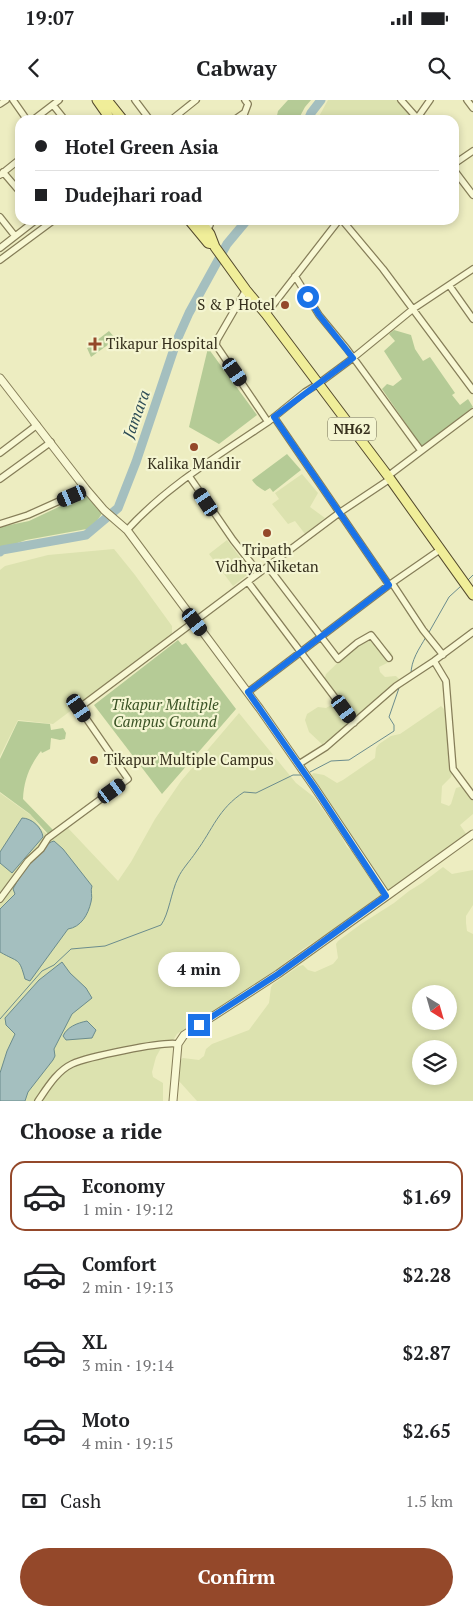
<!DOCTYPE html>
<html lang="en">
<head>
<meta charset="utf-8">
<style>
	body { margin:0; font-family:"PT Serif",serif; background:#f2f2f2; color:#202124; height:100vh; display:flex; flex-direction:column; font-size:19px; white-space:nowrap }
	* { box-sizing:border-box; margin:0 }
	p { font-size:16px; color:#757577 }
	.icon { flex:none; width:28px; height:28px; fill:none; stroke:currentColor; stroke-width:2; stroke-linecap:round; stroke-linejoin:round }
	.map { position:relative; height:1001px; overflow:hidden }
	.side { display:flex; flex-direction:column; background:#fff; flex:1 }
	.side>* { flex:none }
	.guide { position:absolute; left:15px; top:15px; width:444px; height:110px; border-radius:15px; box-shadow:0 2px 8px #0003; display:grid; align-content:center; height:110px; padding:0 20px; background:#fff }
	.needle { width:32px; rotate:143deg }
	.controls { position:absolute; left:412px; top:885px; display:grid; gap:10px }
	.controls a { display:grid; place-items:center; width:45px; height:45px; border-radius:50%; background:#fff; box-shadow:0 2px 8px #0003; font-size:25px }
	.end { position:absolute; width:22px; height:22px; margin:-11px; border:6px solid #1a73e8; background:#fff; box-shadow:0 0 0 2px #fff }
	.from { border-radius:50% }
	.bubble { position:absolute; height:35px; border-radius:18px; background:#fff; box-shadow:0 2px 8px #0003; font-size:16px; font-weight:800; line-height:35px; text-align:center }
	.car { position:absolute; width:15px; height:30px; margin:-15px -8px; border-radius:6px; box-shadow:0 0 4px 1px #0007; background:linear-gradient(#222 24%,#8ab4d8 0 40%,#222 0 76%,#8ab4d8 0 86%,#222 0) }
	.guide b { display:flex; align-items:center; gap:18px; height:48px; font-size:19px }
	.guide b+b { border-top:1px solid #e0e0e0 }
	.guide i { width:12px; height:12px; background:#202124 }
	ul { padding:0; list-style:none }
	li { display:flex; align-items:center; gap:15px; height:70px; margin:0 10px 8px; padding:0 10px; border:2px solid transparent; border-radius:15px }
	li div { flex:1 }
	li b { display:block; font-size:19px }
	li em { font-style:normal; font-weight:800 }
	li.on { border-color:#94482a }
	li>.icon { width:45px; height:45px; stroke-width:1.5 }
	h2 { padding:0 20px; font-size:22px; line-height:60px }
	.pay { display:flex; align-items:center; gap:12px; height:55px; padding:0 20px; font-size:19px }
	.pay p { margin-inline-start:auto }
	.primary-button { display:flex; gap:10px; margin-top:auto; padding:10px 20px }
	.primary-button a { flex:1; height:58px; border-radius:30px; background:#94482a; color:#fff; font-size:20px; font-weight:800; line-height:58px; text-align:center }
	.status { display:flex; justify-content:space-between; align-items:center; height:35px; padding:0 25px; background:#fff; direction:ltr }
	.status svg { height:14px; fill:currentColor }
	header { display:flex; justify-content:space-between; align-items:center; height:65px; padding:0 20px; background:#fff; font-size:22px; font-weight:800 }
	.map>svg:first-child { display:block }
	.farmland { fill:#dce2af; fill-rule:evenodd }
	.green { fill:#b5cb96 }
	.water { fill:#a4bfbf; stroke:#6b8c8d }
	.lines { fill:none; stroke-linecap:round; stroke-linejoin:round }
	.stream { stroke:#6b8c8d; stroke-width:1 }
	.river { stroke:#a4bfbf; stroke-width:9 }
	.minor-casing { stroke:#867e59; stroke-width:8 }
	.tertiary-casing { stroke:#867e59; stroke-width:9 }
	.primary-casing { stroke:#544a2e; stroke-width:11 }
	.minor { stroke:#f8f8d4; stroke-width:5.5 }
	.tertiary { stroke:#f8f8d4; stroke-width:7 }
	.primary { stroke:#f0ee99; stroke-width:9 }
	.route { stroke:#1a73e8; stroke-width:6 }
	.poi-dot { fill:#94482a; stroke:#f4f5d1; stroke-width:2 }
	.labels { text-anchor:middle; stroke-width:4.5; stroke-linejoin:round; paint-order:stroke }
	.shield { fill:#f4f5d1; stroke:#6f6b53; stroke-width:1 }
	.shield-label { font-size:14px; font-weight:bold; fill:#36301d }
	.poi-label { font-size:15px; fill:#36301d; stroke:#f4f5d1; text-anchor:start }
	.park-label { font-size:15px; font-style:italic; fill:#395224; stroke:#f4f5d1 }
	.water-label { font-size:16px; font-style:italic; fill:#2d4c56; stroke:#f4f5d1 }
</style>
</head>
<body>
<div class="status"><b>19:07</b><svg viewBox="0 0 49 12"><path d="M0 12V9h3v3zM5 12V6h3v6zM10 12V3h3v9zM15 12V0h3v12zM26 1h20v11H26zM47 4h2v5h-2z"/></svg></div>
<header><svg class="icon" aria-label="back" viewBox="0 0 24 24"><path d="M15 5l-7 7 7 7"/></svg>Cabway<svg class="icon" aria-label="search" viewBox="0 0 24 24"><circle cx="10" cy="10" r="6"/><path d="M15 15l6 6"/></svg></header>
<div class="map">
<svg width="473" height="1001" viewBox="0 0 473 1001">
	<rect width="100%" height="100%" fill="#ededc1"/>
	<path class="farmland" d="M328 0H398L411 17 409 20H317Z
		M302 374 318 393 310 407 325 418 305 434 295 421 288 424 272 404 279 399 275 393Z
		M227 440 251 472 233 486 209 454Z
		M114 449 135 475 172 526V535L53 624 18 620 0 656V470L5 466 48 455Z
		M374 535 379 538 385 548 391 552 393 557 391 561 379 567 380 572 385 577 396 576 403 583V586H397L388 598 379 601 330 640 323 643 324 646 309 632 305 620 307 614 318 607 326 608 335 603 324 580 326 574 353 548Z
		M441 606 444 609 445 613 449 668 452 674 451 677 442 686 441 703 449 706 451 704 456 688 463 686 473 699V714L460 725 467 735 389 792 386 791 315 683 312 675 313 673 324 675 337 683 343 680 375 658 376 648 379 644 391 636 400 634Z
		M239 613 296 683 314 697 340 734 347 747 357 756 364 770 378 787 381 794 379 797 347 821 303 849 255 886 242 893 196 923 183 930 177 934 172 942 161 948 156 957 152 972 153 977 163 983V1001H0V693L32 716 43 731 52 738 68 728 118 781 131 762 155 719 181 681Z
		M443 767 452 774 473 770V805L466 816V823L467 831 473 834V1001H197L179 981 180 960 183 958 199 960 204 956 206 949 212 944 249 930 269 903 271 887 273 884 299 866 303 865 308 870 315 872 333 864 338 858 336 844 338 841 361 824 394 803 409 791 422 783ZM421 894H449V921H421ZM421 949H449V976H421Z"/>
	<path class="green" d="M288 0H311L305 7 298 20H276L278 11Z
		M394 230 411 235 415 249 423 261 430 257 455 293 452 295 460 305 468 299 473 307 422 347 382 289 387 284 393 286 402 279 384 251 395 241 389 234Z
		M109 231 116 239 91 257 87 248Z
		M208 248 257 315 219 344 189 327Z
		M287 354 301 370 273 392 270 388 265 391C260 388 255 385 252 380Z
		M86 394 103 412 92 428 26 440 0 449V427L29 421Z
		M178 540 182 545 186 543 236 609 162 694 94 605Z
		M18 621 50 624 51 630 63 628 66 633 65 639 60 640 51 638 50 649 42 653 41 651C29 667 24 680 23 699L53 730 49 735 30 714 0 692V659Z"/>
	<path class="water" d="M22 718C32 718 42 728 43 737L12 773 0 763V752Z
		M54 741 63 749 92 786C90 791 93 796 91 802 88 815 81 827 68 829L30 881 25 879C19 857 19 863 0 852V809L15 794 13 789C20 775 40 744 54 741Z
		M62 862 70 873 86 888 92 898 72 914 54 949 55 956 53 960 28 992 25 1001H0V973L7 951 15 934 6 925 5 918 39 880Z
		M87 921 96 930 92 938 66 940 63 936C67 927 77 923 87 921Z"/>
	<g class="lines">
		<path class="stream" d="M468 480 473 475
			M428 534 449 497 461 486
			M411 574C411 560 419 549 426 537
			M310 672 331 661 349 660 394 631V625L389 617 399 588
			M0 919 42 871 54 865 71 849 105 846 161 825C169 814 171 792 178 778 182 769 190 761 196 752 213 729 218 709 244 692L256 693 293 675H302"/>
		<path class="river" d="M308 20 311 13 321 0
			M0 452 2 450 86 435 118 408 136 362 177 240 189 213 227 144 247 120"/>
		<defs>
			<path id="minor" d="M13 0 27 20
				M135 0 150 20
				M401 0 417 18
				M467 0 473 8
				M0 4 6 0
				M53 5 65 20
				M33 20 59 0
				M171 20 196 0
				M234 20 244 13
				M242 20 248 4 245 0
				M416 20 430 0
				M454 64 473 51
				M454 70 473 95
				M3 72 20 92
				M0 75 20 59
				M0 117 15 136
				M342 120 383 169 473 290
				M207 129 210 125 208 120
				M0 148 36 120
				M0 160 54 120
				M295 176 319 215 347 249 419 348
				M449 185 473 219
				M246 190 217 240 216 245 268 322 305 292 318 284 353 258 413 209 473 169
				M266 214 339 120
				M274 317 389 485
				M0 353 37 325
				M189 376 233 440 259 473
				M388 376 473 312
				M0 379 51 342
				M0 424 28 415 86 389
				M127 430C167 386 219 355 268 322
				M268 467 338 559 357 543 371 535 389 558
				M248 482 354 623
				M392 483 423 530 443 555
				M434 561 446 581 453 669 473 696
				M248 592 389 485 441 449
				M299 664 326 647 396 586 434 561 473 532
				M0 799 28 761 41 749 48 738 128 679 79 608 339 413 390 379
				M38 1001C47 988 57 971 72 964 87 957 163 941 178 944"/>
			<path id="tertiary" d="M0 278 86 389 104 410 127 430 260 609 315 688 387 796 278 874 184 935 178 944 173 1001
				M387 796 473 734"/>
			<path id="primary" d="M97 0 111 20
				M107 0 123 20
				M189 120 208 143 213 144
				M200 120 210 134 215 147 246 190 266 214 388 376 473 495"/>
		</defs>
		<use href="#minor" class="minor-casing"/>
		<use href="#tertiary" class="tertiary-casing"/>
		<use href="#primary" class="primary-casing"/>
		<use href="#minor" class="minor"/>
		<use href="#tertiary" class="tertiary"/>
		<use href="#primary" class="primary"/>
	</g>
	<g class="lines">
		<path class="route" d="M199 925 278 874 386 796 315 688 248 592 389 485 274 317C300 297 326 278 353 258L319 215 308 197"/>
	</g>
	<g class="poi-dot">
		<circle cx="285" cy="205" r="5"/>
		<path d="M92.5 236.5h5v5h5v5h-5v5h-5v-5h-5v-5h5z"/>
		<circle cx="194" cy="347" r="5"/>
		<circle cx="267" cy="433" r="5"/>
		<circle cx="94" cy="660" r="5"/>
	</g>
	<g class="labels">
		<rect class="shield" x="328" y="317.5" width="48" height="23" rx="4"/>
		<g class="shield-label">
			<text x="352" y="334">NH62</text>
		</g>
		<g class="poi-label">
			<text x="275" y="210" text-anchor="end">S &amp; P Hotel</text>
			<text x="106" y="249">Tikapur Hospital</text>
			<text x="194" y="369" text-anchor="middle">Kalika Mandir</text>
			<text x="267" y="455" text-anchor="middle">Tripath<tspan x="267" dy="17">Vidhya Niketan</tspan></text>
			<text x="104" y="665">Tikapur Multiple Campus</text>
		</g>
		<g class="park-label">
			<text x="165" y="610">Tikapur Multiple<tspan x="165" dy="17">Campus Ground</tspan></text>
		</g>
		<g class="water-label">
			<text transform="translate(136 314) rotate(-70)" y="6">Jamara</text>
		</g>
	</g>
</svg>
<div class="controls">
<a><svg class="needle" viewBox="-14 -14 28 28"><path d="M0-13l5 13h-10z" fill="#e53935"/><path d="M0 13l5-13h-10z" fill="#757577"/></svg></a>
<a><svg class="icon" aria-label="layers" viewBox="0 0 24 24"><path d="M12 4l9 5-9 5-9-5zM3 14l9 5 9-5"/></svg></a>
</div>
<i class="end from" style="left:308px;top:197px"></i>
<i class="end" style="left:199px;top:925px"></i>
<div class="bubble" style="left:158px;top:852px;width:82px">4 min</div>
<i class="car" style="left:235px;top:272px;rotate:145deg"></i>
<i class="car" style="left:72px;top:396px;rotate:247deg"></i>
<i class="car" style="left:206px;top:402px;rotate:326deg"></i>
<i class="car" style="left:195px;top:522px;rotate:143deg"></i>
<i class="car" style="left:79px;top:608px;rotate:145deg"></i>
<i class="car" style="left:344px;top:609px;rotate:144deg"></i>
<i class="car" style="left:112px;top:691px;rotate:54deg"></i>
<div class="guide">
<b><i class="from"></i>Hotel Green Asia</b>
<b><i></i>Dudejhari road</b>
</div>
</div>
<section class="side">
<h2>Choose a ride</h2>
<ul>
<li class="on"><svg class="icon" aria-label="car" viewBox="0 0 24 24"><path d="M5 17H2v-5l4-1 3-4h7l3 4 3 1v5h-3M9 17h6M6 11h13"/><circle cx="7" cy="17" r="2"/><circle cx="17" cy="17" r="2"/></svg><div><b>Economy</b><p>1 min · 19:12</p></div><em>$1.69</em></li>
<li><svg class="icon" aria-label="car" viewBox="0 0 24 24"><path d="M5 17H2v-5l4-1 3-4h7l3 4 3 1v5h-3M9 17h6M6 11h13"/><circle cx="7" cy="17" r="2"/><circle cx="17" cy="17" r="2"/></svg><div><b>Comfort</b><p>2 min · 19:13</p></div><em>$2.28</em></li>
<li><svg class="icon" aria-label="car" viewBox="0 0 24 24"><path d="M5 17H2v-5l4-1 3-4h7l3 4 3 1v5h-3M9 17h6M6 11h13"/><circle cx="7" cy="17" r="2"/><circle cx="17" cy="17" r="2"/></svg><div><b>XL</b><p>3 min · 19:14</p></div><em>$2.87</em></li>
<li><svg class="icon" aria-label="car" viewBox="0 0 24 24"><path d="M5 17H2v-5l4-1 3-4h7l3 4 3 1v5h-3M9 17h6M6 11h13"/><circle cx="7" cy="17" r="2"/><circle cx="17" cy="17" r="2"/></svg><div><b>Moto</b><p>4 min · 19:15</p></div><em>$2.65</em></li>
</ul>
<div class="pay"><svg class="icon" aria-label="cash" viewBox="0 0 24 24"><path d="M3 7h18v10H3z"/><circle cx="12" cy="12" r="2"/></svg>Cash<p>1.5 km</p></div>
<div class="primary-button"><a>Confirm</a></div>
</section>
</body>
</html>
